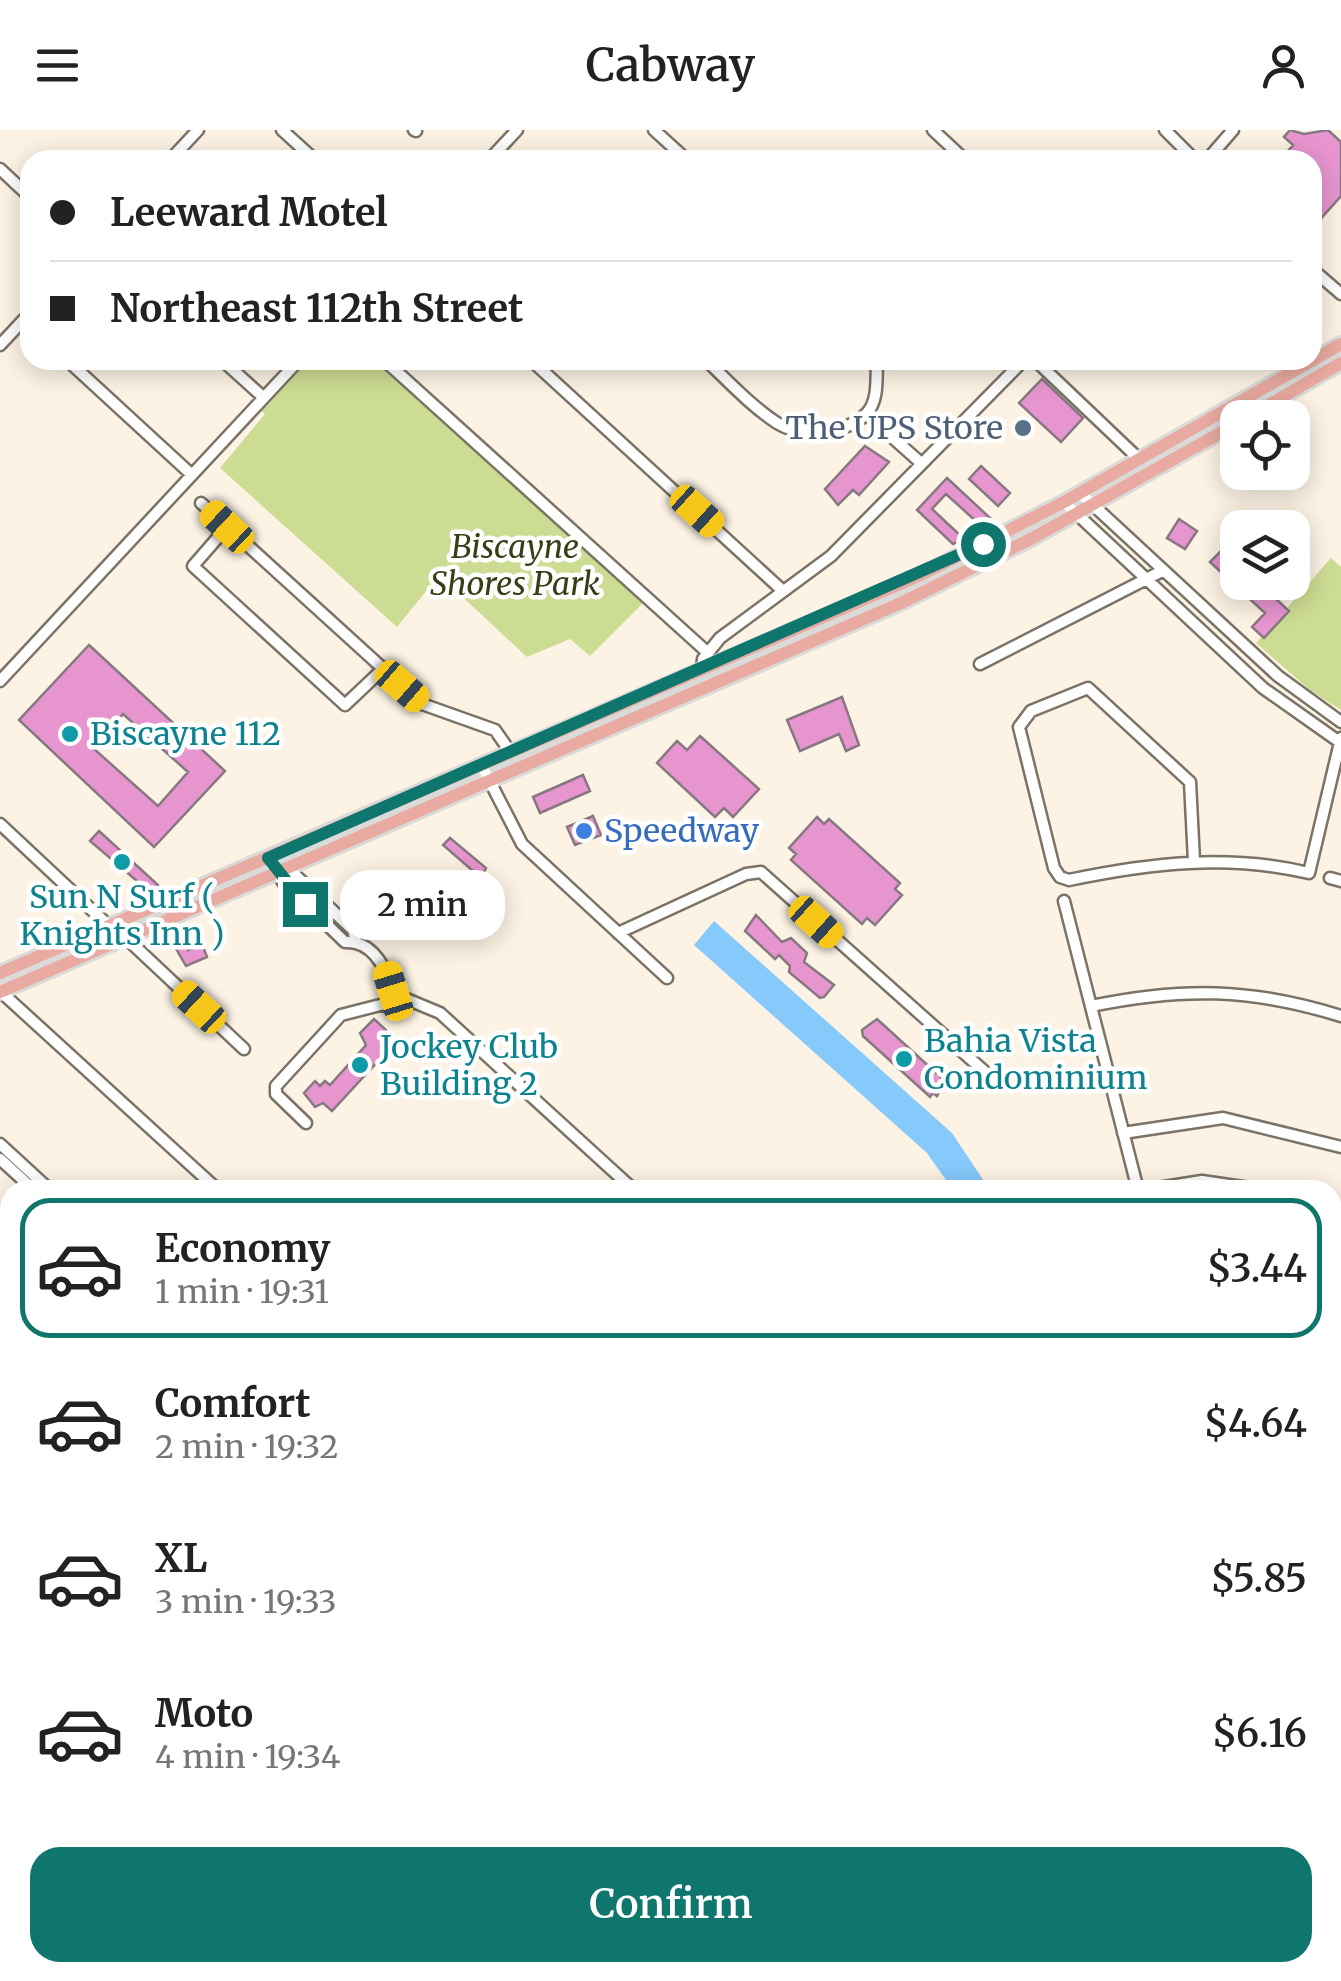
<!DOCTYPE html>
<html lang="en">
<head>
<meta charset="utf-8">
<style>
	body { margin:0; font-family:Merriweather,serif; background:#f2f2f2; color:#222; height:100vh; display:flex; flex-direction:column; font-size:38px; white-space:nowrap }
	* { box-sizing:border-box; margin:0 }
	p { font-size:32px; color:#767676 }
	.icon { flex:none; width:55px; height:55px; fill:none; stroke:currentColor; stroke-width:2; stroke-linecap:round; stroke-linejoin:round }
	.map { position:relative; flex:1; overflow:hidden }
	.details { position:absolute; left:0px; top:1050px; width:1342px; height:802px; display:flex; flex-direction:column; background:#fff; border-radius:30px 30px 0 0; box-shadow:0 5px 25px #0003 }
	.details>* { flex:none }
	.hud { position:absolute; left:20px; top:20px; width:1302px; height:220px; border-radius:30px; box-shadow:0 5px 25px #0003; display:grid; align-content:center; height:220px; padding:0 30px; background:#fff }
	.tools { position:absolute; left:1220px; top:270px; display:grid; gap:20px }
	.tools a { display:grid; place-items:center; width:90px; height:90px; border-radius:20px; background:#fff; box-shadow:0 5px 25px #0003; font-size:50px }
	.end { position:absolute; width:45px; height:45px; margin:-22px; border:12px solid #0f766e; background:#fff; box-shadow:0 0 0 5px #fff }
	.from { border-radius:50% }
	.bubble { position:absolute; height:70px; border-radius:30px; background:#fff; box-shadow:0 5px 25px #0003; font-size:32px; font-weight:600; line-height:70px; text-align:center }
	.car { position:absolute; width:30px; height:60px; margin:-30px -15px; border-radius:12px; box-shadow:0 0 8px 2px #0007; background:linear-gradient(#f5c518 24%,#345 0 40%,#f5c518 0 76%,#345 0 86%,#f5c518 0) }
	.hud b { display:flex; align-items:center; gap:35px; height:95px; font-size:38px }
	.hud b+b { border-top:2px solid #e0e0e0 }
	.hud i { width:25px; height:25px; background:#222 }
	ul { padding:18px 0 0; list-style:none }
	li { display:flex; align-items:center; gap:30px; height:140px; margin:0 20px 15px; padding:0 10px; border:5px solid transparent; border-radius:30px }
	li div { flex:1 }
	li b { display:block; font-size:38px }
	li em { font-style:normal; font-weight:600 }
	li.on { border-color:#0f766e }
	li>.icon { width:90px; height:90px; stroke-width:1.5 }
	.button { display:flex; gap:20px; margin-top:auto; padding:20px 30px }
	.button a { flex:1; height:115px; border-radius:30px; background:#0f766e; color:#fff; font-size:40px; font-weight:600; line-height:115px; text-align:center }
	header { display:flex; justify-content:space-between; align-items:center; height:130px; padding:0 30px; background:#fff; font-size:45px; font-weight:600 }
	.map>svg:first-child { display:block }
	.green { fill:#cddc93 }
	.water { fill:#86c9fb }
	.building { fill:#e795cf; stroke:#867881; stroke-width:2.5; fill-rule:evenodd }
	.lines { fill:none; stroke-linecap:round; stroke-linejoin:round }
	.minor-casing { stroke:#7b7366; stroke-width:15 }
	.major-casing { stroke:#dadad9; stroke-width:18 }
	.minor { stroke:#fff; stroke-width:10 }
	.major { stroke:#e9aaa1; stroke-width:12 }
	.route { stroke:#0f766e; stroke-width:12 }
	.service-dot { fill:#5c6f8a; stroke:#fff; stroke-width:4 }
	.culture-dot { fill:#0f9aa8; stroke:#fff; stroke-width:4 }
	.shop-dot { fill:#3f7fe0; stroke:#fff; stroke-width:4 }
	.labels { text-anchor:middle; stroke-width:9; stroke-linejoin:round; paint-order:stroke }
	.service-label { font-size:32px; fill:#4e5e75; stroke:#fff; text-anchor:end }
	.park-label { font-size:32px; font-style:italic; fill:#383f17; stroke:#fff }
	.culture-label { font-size:32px; fill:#0d838f; stroke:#fff; text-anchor:start }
	.shop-label { font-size:32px; fill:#366cbe; stroke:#fff; text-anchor:start }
</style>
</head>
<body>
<header><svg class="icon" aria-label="menu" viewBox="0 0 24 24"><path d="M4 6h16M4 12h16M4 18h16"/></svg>Cabway<svg class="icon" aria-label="person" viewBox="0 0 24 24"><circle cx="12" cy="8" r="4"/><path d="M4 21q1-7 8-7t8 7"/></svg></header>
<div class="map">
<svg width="1341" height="1851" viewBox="0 0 1341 1851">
	<rect width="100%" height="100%" fill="#fcf3e4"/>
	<path class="green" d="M306 230H375L644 472 590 526 570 509 527 527 439 445 397 497 220 338 265 284 260 279Z
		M1331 428 1341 437V580L1311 561 1256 513Z"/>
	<path class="water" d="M714 791 952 1003 990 1060H953L927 1023 694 815Z
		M1333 1372 1341 1374V1851H0V1582L10 1575V1842H1332Z"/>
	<path class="building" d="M1290 0 1304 4 1328 0 1341 12V66L1316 94 1312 30H1280L1293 15 1284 7Z
		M1042 249 1083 288 1061 312 1019 273Z
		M865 316 889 332 859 365 853 360 838 375 825 359Z
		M981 336 1010 363 998 376 969 349Z
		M947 348 990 388 979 394 946 364 932 379 964 409 953 414 917 380Z
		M1179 389 1197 401 1185 419 1167 408Z
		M1223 419 1238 433V452H1258L1289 481 1264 508 1252 497 1265 483 1210 432Z
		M89 515 225 641 154 717 19 590ZM123 584 188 642 158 676 93 618Z
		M842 567 859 615 846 621 839 604 800 621 787 590Z
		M700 606 759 659 733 687 724 678 715 687 657 633 677 611 687 620Z
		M583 645 590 661 540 683 533 667Z
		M593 686 601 705 575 715 567 697Z
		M817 687 824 694 829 689 900 753 895 759 902 765 875 795 867 788 862 794 791 730 796 724 789 718Z
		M99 701 158 755 151 763 90 711Z
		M450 708 486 738 481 748 443 715Z
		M756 785 782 812 791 808 807 823 804 832 834 855 824 867 820 868 789 842 790 836 779 825 775 829 745 801Z
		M179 799 188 820 202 814 207 827 186 836 167 803Z
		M374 889 386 900 382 908 391 917 332 981 323 973 315 977 304 963 315 951 320 956 325 951 330 955 366 915 360 903Z
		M877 889 945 951 937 966 933 963 930 967 863 906 862 900Z"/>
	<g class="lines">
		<defs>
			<path id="minor" d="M282 0 315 30
				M414 0 416 1
				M654 0 687 30
				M933 0 965 30
				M1165 0 1195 30
				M170 30 198 0
				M489 30 517 0
				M1207 30 1233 0
				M0 39 30 67
				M1312 139 1341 164
				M0 215 30 183
				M67 230 192 345
				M222 230 263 267
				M384 230 707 522
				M531 230 783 461
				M706 230C728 251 751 276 777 293 801 308 847 304 867 283 879 270 876 247 877 230
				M1035 230 1139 329
				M866 284 921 333
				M1080 363 1278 546 1341 592
				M1064 372 1263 558 1341 613
				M201 373 422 574 495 600 511 623
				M227 397 193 436 345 575 383 539
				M980 534 1162 441
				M702 540 703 529 720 508 831 426 1024 230
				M0 551 299 230
				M482 636 522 714 667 848
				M0 694 110 797
				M267 728 283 752 345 812C373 810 386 838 393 861
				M1194 731 1190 652 1088 558 1031 581 1019 597 1054 738 1060 747 1069 750C1150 733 1229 724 1309 743L1341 608
				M281 742 294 744 353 800 356 811
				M1330 748 1341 751
				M1064 771 1138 1060
				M618 803 746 744 761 742 984 941
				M126 808 244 919
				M1 862 218 1060
				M404 868 440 883 634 1060
				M1091 876C1183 857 1251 858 1341 886
				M306 993 276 964V956L341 885 384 874 393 861 405 871 397 882 384 874
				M1123 1003 1223 988 1341 1017
				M0 1014 50 1060
				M0 1029 34 1060
				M1145 1060 1202 1051 1263 1060
				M1332 1079 1341 1082
				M1332 1146 1341 1149
				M0 1189 10 1198
				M1332 1287 1341 1289
				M0 1397 10 1406
				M0 1509 10 1518"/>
			<path id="major" d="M1246 288 1341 233
				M0 843 923 444 1064 372 1341 214
				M0 862 901 473 1031 409 1238 293"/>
		</defs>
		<use href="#minor" class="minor-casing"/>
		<use href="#major" class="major-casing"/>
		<use href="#minor" class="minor"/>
		<use href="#major" class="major"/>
	</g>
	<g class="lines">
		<path class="route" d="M305 774 268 728 983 414"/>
	</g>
	<circle class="service-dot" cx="1023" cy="298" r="10"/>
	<g class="culture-dot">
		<circle cx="70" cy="604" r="10"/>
		<circle cx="122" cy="732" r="10"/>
		<circle cx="904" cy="929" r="10"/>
		<circle cx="360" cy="935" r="10"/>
	</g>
	<circle class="shop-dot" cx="584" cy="701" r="10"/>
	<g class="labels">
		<g class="service-label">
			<text x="1003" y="309">The UPS Store</text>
		</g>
		<g class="park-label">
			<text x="515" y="428">Biscayne<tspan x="515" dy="37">Shores Park</tspan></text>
		</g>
		<g class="culture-label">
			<text x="90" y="615">Biscayne 112</text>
			<text x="122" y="778" text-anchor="middle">Sun N Surf (<tspan x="122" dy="37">Knights Inn )</tspan></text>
			<text x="924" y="922">Bahia Vista<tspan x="924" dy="37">Condominium</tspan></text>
			<text x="380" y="928">Jockey Club<tspan x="380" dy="37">Building 2</tspan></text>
		</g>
		<g class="shop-label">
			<text x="604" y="712">Speedway</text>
		</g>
	</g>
</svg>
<div class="tools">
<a><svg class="icon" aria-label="locate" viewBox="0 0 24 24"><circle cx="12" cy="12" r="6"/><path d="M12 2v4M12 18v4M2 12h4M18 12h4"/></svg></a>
<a><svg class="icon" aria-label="layers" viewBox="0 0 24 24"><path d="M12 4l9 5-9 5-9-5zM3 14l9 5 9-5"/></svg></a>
</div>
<i class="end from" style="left:983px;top:414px"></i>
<i class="end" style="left:305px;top:774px"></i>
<div class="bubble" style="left:340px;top:740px;width:165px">2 min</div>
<i class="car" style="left:697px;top:381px;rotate:132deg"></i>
<i class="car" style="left:227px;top:397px;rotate:313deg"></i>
<i class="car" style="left:402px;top:556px;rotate:131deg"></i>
<i class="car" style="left:816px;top:792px;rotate:132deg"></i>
<i class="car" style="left:393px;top:861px;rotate:343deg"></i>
<i class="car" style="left:199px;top:877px;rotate:313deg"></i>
<div class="hud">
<b><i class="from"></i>Leeward Motel</b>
<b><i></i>Northeast 112th Street</b>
</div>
<section class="details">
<ul>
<li class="on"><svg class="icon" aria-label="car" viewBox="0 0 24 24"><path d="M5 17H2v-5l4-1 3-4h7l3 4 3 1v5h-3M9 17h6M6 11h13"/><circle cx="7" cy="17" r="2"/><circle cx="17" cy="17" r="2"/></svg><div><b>Economy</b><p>1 min · 19:31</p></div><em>$3.44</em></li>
<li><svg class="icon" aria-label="car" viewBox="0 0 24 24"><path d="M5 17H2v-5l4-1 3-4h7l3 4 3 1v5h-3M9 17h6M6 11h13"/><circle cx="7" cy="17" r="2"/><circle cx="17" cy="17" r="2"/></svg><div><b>Comfort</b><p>2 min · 19:32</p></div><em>$4.64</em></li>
<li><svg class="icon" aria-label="car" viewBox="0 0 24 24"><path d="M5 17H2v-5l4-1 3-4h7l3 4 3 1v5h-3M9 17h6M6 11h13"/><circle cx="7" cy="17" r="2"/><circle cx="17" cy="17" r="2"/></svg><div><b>XL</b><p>3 min · 19:33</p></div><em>$5.85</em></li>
<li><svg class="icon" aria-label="car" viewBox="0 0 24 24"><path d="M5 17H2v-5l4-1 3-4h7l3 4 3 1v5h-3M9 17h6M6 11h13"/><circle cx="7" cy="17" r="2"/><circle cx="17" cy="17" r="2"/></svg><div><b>Moto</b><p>4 min · 19:34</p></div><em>$6.16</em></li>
</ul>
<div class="button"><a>Confirm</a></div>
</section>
</div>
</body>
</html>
